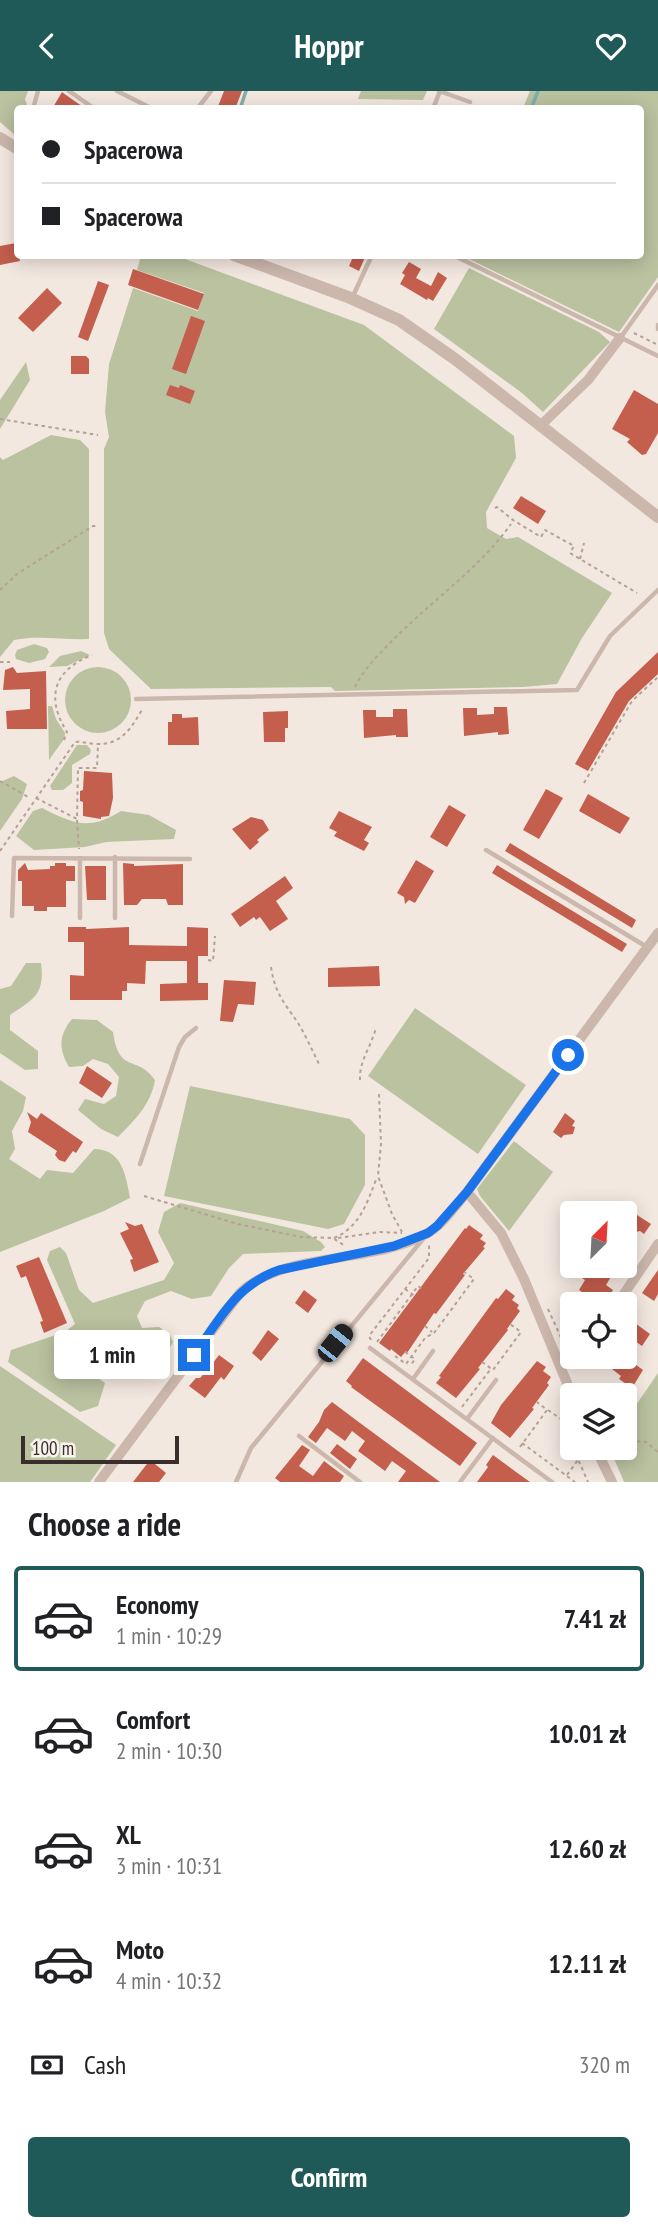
<!DOCTYPE html>
<html lang="en">
<head>
<meta charset="utf-8">
<style>
	body { margin:0; font-family:"PT Sans Narrow",sans-serif; background:#f2f2f2; color:#202124; height:100vh; display:flex; flex-direction:column; font-size:26px; white-space:nowrap }
	* { box-sizing:border-box; margin:0 }
	p { font-size:23px; color:#757577 }
	.icon { flex:none; width:38px; height:38px; fill:none; stroke:currentColor; stroke-width:2; stroke-linecap:round; stroke-linejoin:round }
	.map { position:relative; height:1391px; overflow:hidden }
	.panel { display:flex; flex-direction:column; background:#fff; flex:1 }
	.panel>* { flex:none }
	.hud { position:absolute; left:14px; top:14px; width:630px; height:154px; border-radius:7px; box-shadow:0 4px 18px #0003; display:grid; align-content:center; height:154px; padding:0 28px; background:#fff }
	.needle { width:46px; rotate:24deg }
	.fabs { position:absolute; left:560px; top:1110px; display:grid; gap:14px }
	.fabs a { display:grid; place-items:center; width:77px; height:77px; border-radius:7px; background:#fff; box-shadow:0 4px 18px #0003; font-size:35px }
	.scale { position:absolute; left:21px; bottom:18px; width:158px; box-sizing:border-box; padding-left:7px; border:4px solid #392e2b; border-top:0; font-size:19px; line-height:24px; white-space:nowrap; color:#392e2b; -webkit-text-stroke:5px #faf3ed; paint-order:stroke }
	.end { position:absolute; width:32px; height:32px; margin:-16px; border:9px solid #1a73e8; background:#fff; box-shadow:0 0 0 4px #fff }
	.from { border-radius:50% }
	.bubble { position:absolute; height:49px; border-radius:7px; background:#fff; box-shadow:0 4px 18px #0003; font-size:23px; font-weight:700; line-height:49px; text-align:center }
	.car { position:absolute; width:21px; height:42px; margin:-21px -10px; border-radius:9px; box-shadow:0 0 5px 2px #0007; background:linear-gradient(#222 24%,#8ab4d8 0 40%,#222 0 76%,#8ab4d8 0 86%,#222 0) }
	.hud b { display:flex; align-items:center; gap:24px; height:66px; font-size:26px }
	.hud b+b { border-top:2px solid #e0e0e0 }
	.hud i { width:18px; height:18px; background:#202124 }
	ul { padding:0; list-style:none }
	li { display:flex; align-items:center; gap:21px; height:105px; margin:0 14px 10px; padding:0 14px; border:4px solid transparent; border-radius:7px }
	li div { flex:1 }
	li b { display:block; font-size:26px }
	li em { font-style:normal; font-weight:700 }
	li.active { border-color:#205a58 }
	li>.icon { width:63px; height:63px; stroke-width:1.5 }
	h2 { padding:0 28px; font-size:32px; line-height:84px }
	.pay { display:flex; align-items:center; gap:18px; height:77px; padding:0 28px; font-size:26px }
	.pay p { margin-inline-start:auto }
	.cta { display:flex; gap:14px; margin-top:auto; padding:14px 28px }
	.cta a { flex:1; height:80px; border-radius:7px; background:#205a58; color:#fff; font-size:28px; font-weight:700; line-height:80px; text-align:center }
	header { display:flex; justify-content:space-between; align-items:center; height:91px; padding:0 28px; background:#205a58; color:#fff; font-size:32px; font-weight:700 }
	.map>svg:first-child { display:block }
	.green { fill:#bac2a0 }
	.lines { fill:none; stroke-linecap:round; stroke-linejoin:round }
	.stream { stroke:#7fb0ad; stroke-width:3.5 }
	.building { fill:#c45e4d }
	.path { stroke:#b7a196; stroke-width:2; stroke-dasharray:3.5 3.5; stroke-linecap:butt }
	.service { stroke:#cbb7ac; stroke-width:4.5 }
	.minor { stroke:#cbb7ac; stroke-width:10 }
	.tertiary { stroke:#cbb7ac; stroke-width:12 }
	.route { stroke:#1a73e8; stroke-width:9 }
</style>
</head>
<body>
<header><svg class="icon" aria-label="back" viewBox="0 0 24 24"><path d="M15 5l-7 7 7 7"/></svg>Hoppr<svg class="icon" aria-label="heart" viewBox="0 0 24 24"><path d="M12 20l-8-8c-3-5 5-10 8-4 3-6 11-1 8 4z"/></svg></header>
<div class="map">
<svg width="658" height="1391" viewBox="0 0 658 1391">
	<rect width="100%" height="100%" fill="#f3e8e0"/>
	<path class="green" d="M0 0H28L25 8 28 17 18 18 17 46 0 31Z
		M361 0H427L423 9 358 8Z
		M530 0H658V186L619 241 463 165 640 164V18L523 17Z
		M141 165H177L364 234 514 345 516 367 486 421 487 437 506 448 518 446 612 502 582 547 557 593 523 596 335 600 331 596 151 598 109 558 104 542V358L109 346 105 321 109 273 133 197 198 220 204 202 137 179Z
		M469 177 599 241 610 251 543 321 522 302 434 238Z
		M26 271 30 289 0 338V309Z
		M51 344 80 349 89 358V548C63 549 39 544 14 549L0 566V366L3 369Z
		M34 553 47 557 49 561 45 568 29 572 16 568 15 564 17 559Z
		M81 560 90 564 67 575 49 576 60 565Z
		M65 609a33 33 0 1 1 66 0a33 33 0 1 1-66 0Z
		M48 615H52L56 628 65 642 64 648 49 669Z
		M77 654H87L91 659 90 663 72 674V692L63 699H52L50 695Z
		M14 685 27 693 22 708 0 740V691Z
		M42 717C74 733 89 740 121 720L149 724 176 739 174 748 106 751 85 756 34 759 16 745 33 720Z
		M26 872H41C45 903 34 908 10 924V939L38 960V978L25 979 0 962V898L11 895Z
		M415 917 526 994 478 1063 368 985Z
		M72 928 97 929 113 941C119 984 137 963 155 989 151 1013 135 1029 118 1046L101 1038 78 1019 85 1008 104 1013 116 1005 119 986 108 973 93 968 83 975 69 976C58 957 59 944 72 928Z
		M0 989 26 1006 23 1020 12 1040 15 1058 9 1068 40 1088 47 1079 73 1082 94 1058C122 1058 126 1084 130 1107L104 1120 0 1161Z
		M190 995 350 1028 365 1044V1094L344 1133 328 1138 164 1105Z
		M514 1050 553 1081 509 1140 480 1105 477 1098Z
		M180 1112 303 1140 321 1151 325 1156 321 1160 243 1163 229 1177 211 1205 192 1208 171 1200 145 1210 137 1225 142 1237 159 1236 170 1244 173 1251 165 1266 152 1278H131L104 1248 80 1252 74 1271 105 1292 98 1315 80 1321 8 1271 11 1259 65 1241 75 1233 47 1169 50 1160 60 1156 66 1162 79 1199 93 1212 164 1189 174 1172 158 1141 164 1121Z
		M0 1275 116 1354 90 1391H0Z
		M658 1282V1391H624L609 1356H625V1330Z"/>
	<g class="lines">
		<path class="stream" d="M240 18 246 0
			M531 18 538 0"/>
	</g>
	<path class="building" d="M224 0H242L235 18H217Z
		M62 1 66 4 86 18H52Z
		M16 152 20 170 0 174V155Z
		M354 164H366L359 180 349 175Z
		M409 171 421 178 416 187 431 195 438 181 447 187 433 210 428 207 427 209 400 193 405 184 402 182Z
		M133 178 204 203 198 219 128 194Z
		M98 190 109 194 88 250 78 246Z
		M47 197 62 212 33 241 18 227Z
		M191 225 205 230 186 283 172 278Z
		M71 265H86L89 268V283H71Z
		M170 294 179 297 180 294 195 300 190 313 166 304Z
		M634 299 658 313V342L646 363 642 364 627 351 630 348 612 338Z
		M521 405 546 420 538 433 513 417Z
		M658 561V583L629 610 588 680 575 673 616 601Z
		M13 576 17 582 46 580 47 638H7L6 620 30 618V598L3 599 5 579Z
		M494 616H507L509 643 498 644V641L464 645 463 617H477V624L494 623Z
		M393 618H407L408 646H396V644L364 647 363 619H376V626H393Z
		M288 620V637H285V651H264L263 621Z
		M172 623H182V627L198 626 199 654H168V631H172Z
		M84 680 112 682 113 707 110 721 109 725 101 726V728L83 725V711L80 710V700L83 699Z
		M546 698 563 707 539 748 523 739Z
		M588 703 630 727 620 743 579 720Z
		M449 714 466 724 447 756 430 746Z
		M339 720 372 736 364 749 369 752 364 760 334 745 337 741 329 737Z
		M251 726 263 729 269 739 257 749 259 751 250 759 232 738Z
		M510 752 636 829 632 837 505 760Z
		M416 769 434 780 415 812 409 809 405 813 404 806 397 802Z
		M25 772 28 779 50 778V775H55V772H66V775H75V790H66V816H47V820H34V815H22V790H18V779Z
		M123 772 134 773V775L183 773V814H168L166 808H142L137 814H124Z
		M497 774 627 853 622 861 492 782Z
		M85 775H106V809H87Z
		M285 785 293 797 276 810 288 828 270 840 260 826 256 829 254 826 240 836 231 823Z
		M68 836H86V838L129 836V854L187 855V836L208 837V865H198V892H208V909L160 910V893L187 892V870H146L145 893 127 892V900H122V909H70V884L84 885V851H68Z
		M379 875 380 895 328 896V877Z
		M224 889 256 891 254 914 238 913 233 931 220 930Z
		M87 975 112 992 102 1007 79 992Z
		M27 1021 37 1028 41 1022 83 1051 76 1062 73 1060 65 1071 59 1069 55 1064 57 1060 28 1041 31 1031Z
		M565 1022 575 1030 572 1035 575 1036 573 1043 564 1044 561 1047 553 1041Z
		M637 1124 651 1133 644 1143 640 1140 636 1141 632 1132Z
		M125 1131 135 1135 142 1133 159 1171 134 1181 130 1169 133 1168 120 1142 129 1138Z
		M469 1134 483 1144 480 1148 486 1152 483 1156 485 1157 463 1183 465 1184 436 1223 434 1222 407 1262 406 1260 401 1266 391 1258 390 1260 379 1252 465 1137 466 1138Z
		M572 1154V1174H584L597 1183 601 1177 612 1184 606 1194 613 1199 604 1213H591L594 1209 579 1199 585 1189 560 1172Z
		M39 1166 67 1232 44 1242 40 1231 43 1230 26 1185 21 1187 16 1175Z
		M658 1179V1203L654 1210 642 1202Z
		M506 1198 515 1205 512 1209 519 1214 517 1217 520 1220 507 1238 508 1239 478 1277 480 1278 456 1307 436 1292 441 1286 439 1285 496 1207 498 1208Z
		M304 1199 317 1209 308 1222 295 1212Z
		M628 1227 650 1243 642 1255 625 1243Z
		M268 1239 279 1248 261 1270 252 1262Z
		M219 1264 234 1275 224 1289 221 1286 205 1307 189 1295 196 1287H200L209 1277Z
		M595 1265H624L643 1279 632 1297 619 1288 621 1285Z
		M363 1267 477 1352 460 1375 351 1296 352 1295 346 1290Z
		M537 1270 546 1276 543 1280 551 1286 547 1292 549 1294 532 1317 534 1318 510 1347 491 1332 501 1314Z
		M332 1311 360 1332 440 1391H398L406 1380 392 1370 385 1380 358 1360 365 1350 352 1340 345 1350 327 1337 316 1352 308 1346 319 1331 324 1319Z
		M337 1353 357 1368 350 1378 330 1362Z
		M302 1354 310 1359 299 1375 313 1385 324 1370 344 1385 340 1391H280L275 1387Z
		M493 1364 516 1381 530 1391H477L488 1376 486 1374Z
		M150 1369 166 1382 159 1391H133Z"/>
	<g class="lines">
		<path class="path" d="M634 242 658 254
			M0 328 98 344
			M495 417 497 416 513 429 541 446 545 439 574 455 570 462 637 502
			M580 468 584 452
			M0 499 17 483 93 435H98
			M0 571H10
			M355 596C364 578 378 564 392 550 431 510 478 479 511 433
			M64 649 67 641C45 606 54 579 92 564
			M0 690 30 707
			M584 692 632 610 658 586
			M36 707 77 728 78 677H97L98 654
			M77 729 79 758
			M0 760 75 651C82 650 89 653 97 653 122 654 132 636 143 617
			M208 869 213 870 215 845
			M271 876C275 903 284 911 298 932 306 945 312 959 319 973
			M360 989C359 969 372 955 376 936
			M379 1003 381 1053 378 1085 392 1123 402 1141
			M144 1105 238 1133 301 1146 333 1147 345 1155
			M334 1147C360 1136 367 1112 377 1086
			M338 1147 380 1141 402 1142
			M405 1198 416 1206
			M548 1218 564 1253 570 1259
			M425 1235 432 1241
			M371 1249 369 1245 429 1167V1154
			M377 1251 418 1195 422 1198
			M405 1261 415 1268 410 1275
			M395 1265 406 1273 425 1247 434 1242 474 1188 464 1181
			M482 1271 493 1279 521 1241 510 1233
			M462 1316 490 1279
			M548 1319 561 1328 572 1355
			M522 1352 575 1391
			M520 1356 547 1319 537 1311
			M625 1356 632 1350 646 1351 658 1361
			M573 1357 588 1391
			M612 1365 624 1356
			M567 1384 578 1369"/>
		<path class="service" d="M69 0 95 18
			M117 0 153 18
			M439 0 470 11
			M33 18 38 0
			M197 18 211 0
			M433 18 440 0
			M453 164 658 265
			M353 205 372 164
			M658 234V238
			M621 246 658 194
			M136 608 577 599 610 545 658 499
			M486 759 647 856
			M80 767V827
			M12 825 14 767 190 768
			M115 827V766
			M140 1073 179 956 185 946 196 937
			M370 1257 552 1391
			M413 1288 433 1260
			M467 1328 496 1289
			M299 1345 360 1391
			M236 1391 251 1357 423 1148
			M460 1391 493 1347"/>
		<path class="minor" d="M540 335 588 289 620 247
			M467 1101 501 1142 524 1188 572 1304
			M617 1213 658 1153
			M576 1268 578 1265
			M595 1356 612 1391
			M99 1391 240 1202C286 1159 371 1174 426 1143 443 1134 455 1115 467 1101L658 842"/>
		<path class="tertiary" d="M0 47 18 58
			M234 164 348 206 399 229 455 268 658 426"/>
	</g>
	<g class="lines">
		<path class="route" d="M194 1264C220 1228 236 1194 279 1179L394 1155 428 1142 437 1135 467 1101 568 964"/>
	</g>
</svg>
<div class="fabs">
<a><svg class="needle" viewBox="-14 -14 28 28"><path d="M0-13l5 13h-10z" fill="#e53935"/><path d="M0 13l5-13h-10z" fill="#757577"/></svg></a>
<a><svg class="icon" aria-label="locate" viewBox="0 0 24 24"><circle cx="12" cy="12" r="6"/><path d="M12 2v4M12 18v4M2 12h4M18 12h4"/></svg></a>
<a><svg class="icon" aria-label="layers" viewBox="0 0 24 24"><path d="M12 4l9 5-9 5-9-5zM3 14l9 5 9-5"/></svg></a>
</div>
<div class="scale">100 m</div>
<i class="end from" style="left:568px;top:964px"></i>
<i class="end" style="left:194px;top:1264px"></i>
<div class="bubble" style="left:54px;top:1239px;width:116px">1 min</div>
<i class="car" style="left:335px;top:1252px;rotate:39deg"></i>
<div class="hud">
<b><i class="from"></i>Spacerowa</b>
<b><i></i>Spacerowa</b>
</div>
</div>
<section class="panel">
<h2>Choose a ride</h2>
<ul>
<li class="active"><svg class="icon" aria-label="car" viewBox="0 0 24 24"><path d="M5 17H2v-5l4-1 3-4h7l3 4 3 1v5h-3M9 17h6M6 11h13"/><circle cx="7" cy="17" r="2"/><circle cx="17" cy="17" r="2"/></svg><div><b>Economy</b><p>1 min · 10:29</p></div><em>7.41 zł</em></li>
<li><svg class="icon" aria-label="car" viewBox="0 0 24 24"><path d="M5 17H2v-5l4-1 3-4h7l3 4 3 1v5h-3M9 17h6M6 11h13"/><circle cx="7" cy="17" r="2"/><circle cx="17" cy="17" r="2"/></svg><div><b>Comfort</b><p>2 min · 10:30</p></div><em>10.01 zł</em></li>
<li><svg class="icon" aria-label="car" viewBox="0 0 24 24"><path d="M5 17H2v-5l4-1 3-4h7l3 4 3 1v5h-3M9 17h6M6 11h13"/><circle cx="7" cy="17" r="2"/><circle cx="17" cy="17" r="2"/></svg><div><b>XL</b><p>3 min · 10:31</p></div><em>12.60 zł</em></li>
<li><svg class="icon" aria-label="car" viewBox="0 0 24 24"><path d="M5 17H2v-5l4-1 3-4h7l3 4 3 1v5h-3M9 17h6M6 11h13"/><circle cx="7" cy="17" r="2"/><circle cx="17" cy="17" r="2"/></svg><div><b>Moto</b><p>4 min · 10:32</p></div><em>12.11 zł</em></li>
</ul>
<div class="pay"><svg class="icon" aria-label="cash" viewBox="0 0 24 24"><path d="M3 7h18v10H3z"/><circle cx="12" cy="12" r="2"/></svg>Cash<p>320 m</p></div>
<div class="cta"><a>Confirm</a></div>
</section>
</body>
</html>
